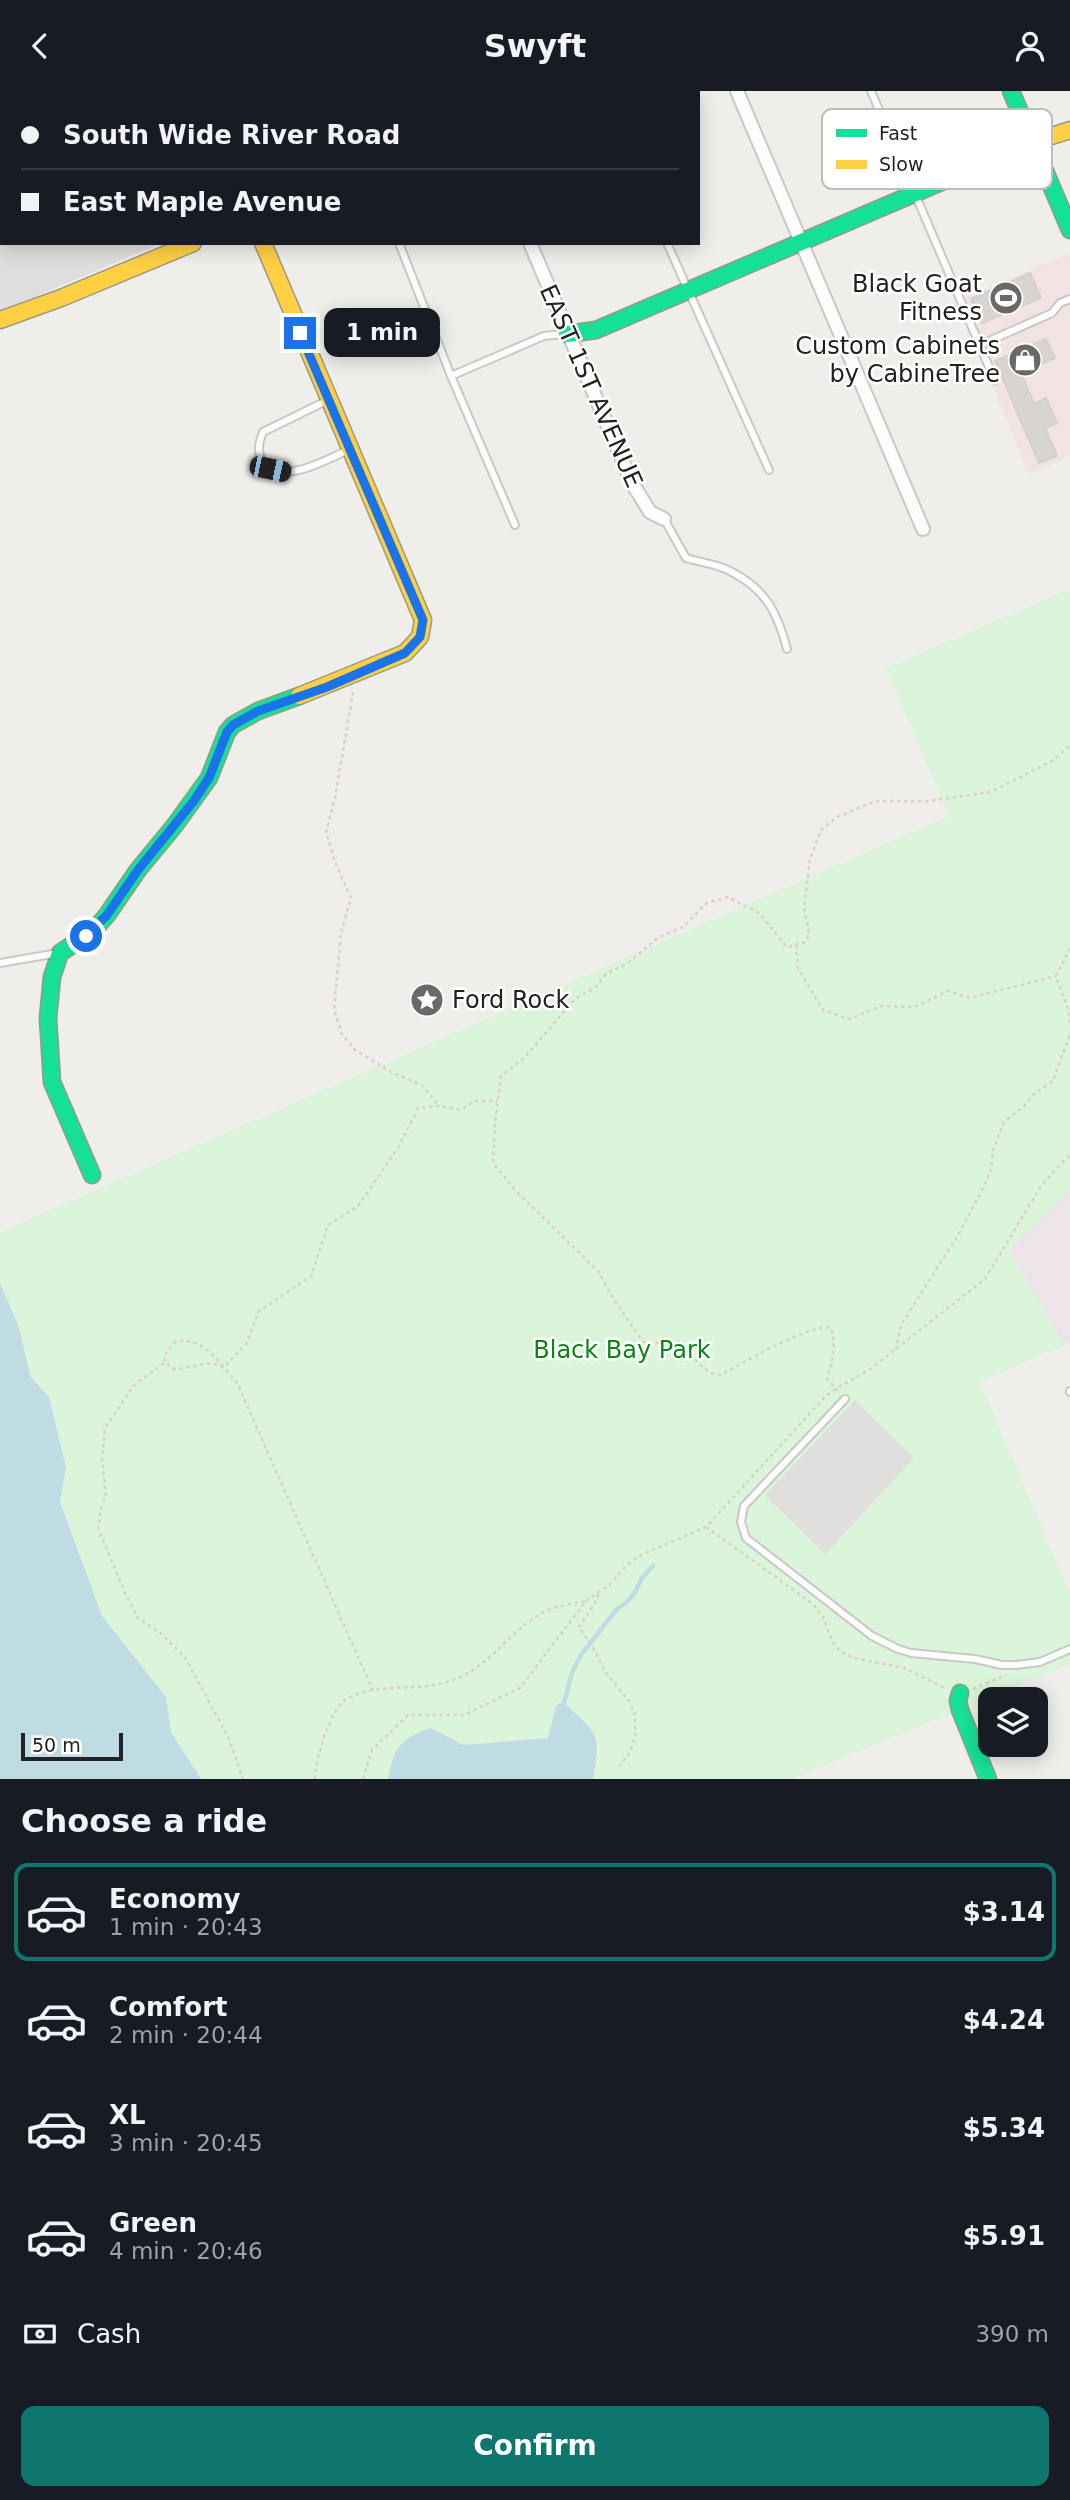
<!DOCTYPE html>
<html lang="en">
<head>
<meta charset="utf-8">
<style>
	body { margin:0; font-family:"DejaVu Sans",sans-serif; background:#242831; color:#f1f3f6; height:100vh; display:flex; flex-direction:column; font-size:26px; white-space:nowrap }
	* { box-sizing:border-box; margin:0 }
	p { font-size:23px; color:#9ea1a6 }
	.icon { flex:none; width:38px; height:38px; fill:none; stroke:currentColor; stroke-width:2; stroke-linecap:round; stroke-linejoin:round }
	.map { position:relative; height:1688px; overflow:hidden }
	.drawer { display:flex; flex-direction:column; background:#171b24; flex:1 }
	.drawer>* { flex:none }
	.hud { position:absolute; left:0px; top:0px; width:700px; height:154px; box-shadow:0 4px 18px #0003; display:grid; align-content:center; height:154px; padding:0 21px; background:#171b24 }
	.controls { position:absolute; left:978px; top:1596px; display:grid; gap:14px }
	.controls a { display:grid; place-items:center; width:70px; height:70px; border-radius:14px; background:#171b24; box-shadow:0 4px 18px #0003; font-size:35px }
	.scale { position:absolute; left:21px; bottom:18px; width:102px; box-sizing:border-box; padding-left:7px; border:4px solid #222; border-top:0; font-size:19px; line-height:24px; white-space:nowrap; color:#222; -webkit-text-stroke:5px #fff; paint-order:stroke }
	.end { position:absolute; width:32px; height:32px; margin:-16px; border:9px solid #1a73e8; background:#fff; box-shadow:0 0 0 4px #fff }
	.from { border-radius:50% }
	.bubble { position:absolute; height:49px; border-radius:14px; background:#171b24; box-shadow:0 4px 18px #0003; font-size:23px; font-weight:600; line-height:49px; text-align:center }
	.car { position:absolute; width:21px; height:42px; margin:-21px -10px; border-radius:9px; box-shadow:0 0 5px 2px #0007; background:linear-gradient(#222 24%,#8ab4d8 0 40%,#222 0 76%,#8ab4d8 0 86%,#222 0) }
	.hud b { display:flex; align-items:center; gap:24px; height:66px; font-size:26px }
	.hud b+b { border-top:2px solid #363941 }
	.hud i { width:18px; height:18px; background:#f1f3f6 }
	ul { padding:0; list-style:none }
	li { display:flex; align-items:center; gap:21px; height:98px; margin:0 14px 10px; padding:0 7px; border:4px solid transparent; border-radius:14px }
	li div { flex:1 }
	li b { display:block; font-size:26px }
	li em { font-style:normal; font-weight:600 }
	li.selected { border-color:#0f766e }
	li>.icon { width:63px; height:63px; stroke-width:1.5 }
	h2 { padding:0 21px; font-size:32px; line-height:84px }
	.pay { display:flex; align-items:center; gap:18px; height:77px; padding:0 21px; font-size:26px }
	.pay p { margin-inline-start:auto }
	.cta { display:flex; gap:14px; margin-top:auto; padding:14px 21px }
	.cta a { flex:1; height:80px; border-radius:14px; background:#0f766e; color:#fff; font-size:28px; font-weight:600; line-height:80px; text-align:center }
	header { display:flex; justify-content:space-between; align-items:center; height:91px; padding:0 21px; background:#171b24; font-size:32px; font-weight:600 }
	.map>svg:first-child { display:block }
	.residential { fill:#dfdedc }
	.commercial { fill:#f1e3e1 }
	.industrial { fill:#ede4e9 }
	.park { fill:#daf5da }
	.parking { fill:#e0dfde }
	.water { fill:#bfdbe3 }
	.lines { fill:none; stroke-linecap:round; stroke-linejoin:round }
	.stream { stroke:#bfdbe3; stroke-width:4.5 }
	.building { fill:#d7d4d2; stroke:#d3d0cc; stroke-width:2 }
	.lane-casing { stroke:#c9c8c7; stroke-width:10 }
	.street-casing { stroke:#c9c8c7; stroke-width:16 }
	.fast-casing { stroke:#999a82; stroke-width:19 }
	.slow-casing { stroke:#999a82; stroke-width:19 }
	.path { stroke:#dccecd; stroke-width:2.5; stroke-dasharray:3.5 3.5; stroke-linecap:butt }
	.lane { stroke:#fdfcfc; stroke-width:6 }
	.street { stroke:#fdfcfc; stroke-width:12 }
	.fast { stroke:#16e098; stroke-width:16 }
	.slow { stroke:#ffcf43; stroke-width:16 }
	.route { stroke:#1a73e8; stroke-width:9 }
	.labels { text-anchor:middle; stroke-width:5; stroke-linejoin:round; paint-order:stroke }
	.poi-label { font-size:24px; fill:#222; stroke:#fff; text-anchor:end }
	.street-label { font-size:24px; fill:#222; stroke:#fff }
	.park-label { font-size:24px; fill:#0c8416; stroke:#fff }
	.key { fill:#fff; stroke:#bdbdbd; stroke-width:2 }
	.key-label { font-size:19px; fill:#222 }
</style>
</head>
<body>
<header><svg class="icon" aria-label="back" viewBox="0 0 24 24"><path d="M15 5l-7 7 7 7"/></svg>Swyft<svg class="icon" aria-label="person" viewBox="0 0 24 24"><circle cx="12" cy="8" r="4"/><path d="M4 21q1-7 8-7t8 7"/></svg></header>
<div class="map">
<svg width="1070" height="1688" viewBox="0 0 1070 1688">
	<rect width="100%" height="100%" fill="#f0eeeb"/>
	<path class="residential" d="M0 0H456L457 2H2V152H161L0 221Z"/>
	<path class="commercial" d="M1068 163 1070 168V365L1029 383 957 210Z"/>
	<path class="industrial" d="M1070 1100V1252L1065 1254 1009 1159Z"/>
	<path class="park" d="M1070 498V1100L1009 1159 1065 1254 980 1291 1070 1503V1573L792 1688H593L599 1660 556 1615 549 1647 463 1654 431 1637 392 1665 388 1688H201L171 1641 166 1606 102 1525 60 1410 66 1376 49 1306 31 1287 18 1234 0 1192V1141L949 725 886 577Z"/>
	<path class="parking" d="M855 1309 914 1367 825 1463 765 1404Z"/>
	<path class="water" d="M0 1192 18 1234 31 1287 49 1306 66 1376 60 1411 102 1525 166 1606 171 1641 201 1688H0Z
		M559 1612H564C597 1642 602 1642 593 1688H388C394 1656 400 1648 431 1637L463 1654 548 1647 556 1615Z"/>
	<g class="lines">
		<path class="stream" d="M564 1612 572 1582 581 1564 617 1518 627 1511 635 1501 642 1487 653 1475"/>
	</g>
	<path class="building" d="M1030 182 1041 207 982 232 971 208Z
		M1046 248 1055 267 1021 282 1034 313 1046 307 1057 332 1045 337 1057 365 1039 372 995 270Z"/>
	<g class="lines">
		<defs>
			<path id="lane" d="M597 0 598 2
				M871 0 995 290
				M399 152 451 285 515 434
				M667 152 769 379
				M980 254 1052 222 1060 212 1070 208
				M451 285 544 245 564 243
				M326 310 263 341C259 351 256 362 264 372 282 394 326 369 346 360
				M664 428 686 467C699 471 716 473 728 479 765 497 777 520 787 558
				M0 872 58 862
				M1070 1300V1301
				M845 1308 744 1415 741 1431 746 1447 872 1545 898 1558 911 1562 975 1568 1002 1574H1016L1040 1571 1070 1558"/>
			<path id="street" d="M467 0V2
				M737 0 923 438
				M110 2 114 0
				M554 2 558 0
				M0 48 2 47
				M530 152 632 392 650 421 664 428"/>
			<path id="fast" d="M1011 0 1070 139
				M567 243 596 239 960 83
				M92 1084 52 991 48 927 52 886 60 862 93 840 107 824 138 779 175 734 209 687 227 641 233 634 258 620 299 605
				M960 1602 958 1610 960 1619 988 1688"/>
			<path id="slow" d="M960 83 1033 51 1070 39
				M263 152 423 529 420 546 405 562 299 605
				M0 229 61 207 193 152"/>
		</defs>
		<use href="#lane" class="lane-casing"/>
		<use href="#street" class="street-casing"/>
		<use href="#fast" class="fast-casing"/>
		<use href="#slow" class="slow-casing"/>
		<path class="path" d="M353 601 335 707 326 741 335 771 351 807 341 842 334 919 342 943 355 959 393 982 422 994 439 1015
			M796 854 798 877 823 919 849 928 881 915 914 916 948 900 970 907 1056 885
			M1070 857 1056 885 1068 918 1070 933
			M896 1259 901 1234 957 1146 981 1101 991 1079 993 1059 1004 1031 1024 1015 1035 1002 1053 990 1070 943
			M164 1272 134 1294 105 1337 102 1368 106 1404 101 1418 98 1437 125 1502 138 1527 160 1542 185 1566 229 1648 243 1688
			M838 1300 827 1288C832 1269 837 1256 831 1237 813 1231 740 1273 721 1284 703 1284 692 1263 682 1250L670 1253 643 1251 613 1207 598 1180 517 1101 493 1072 495 1031 501 985 524 967 575 908 596 896 606 883 628 872 659 846 683 836 707 812 728 806 759 822 787 856 806 851 809 842 804 817 810 768 821 739 837 726 876 710H928L991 701 1054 669 1070 654
			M706 1436 813 1513 823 1526 833 1552 841 1561 854 1567 904 1577 947 1598
			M598 1503 595 1512 579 1536 595 1560 606 1582 630 1611 635 1624V1646L630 1661 620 1675
			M973 1598 1006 1584
			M373 1600 238 1294C215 1259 205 1277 173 1278L165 1271 164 1265 175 1251C197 1246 211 1261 224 1276L247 1252 258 1221 311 1185 328 1134 358 1115 399 1055 418 1017 439 1015 460 1019 475 1010H497
			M315 1688C315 1670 330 1619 345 1609 375 1590 417 1602 450 1590 486 1578 502 1550 531 1529 546 1517 567 1513 586 1510
			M363 1688 372 1659 408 1624H464L520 1597 586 1510 610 1493 628 1473 643 1463 706 1436 825 1306 835 1298 869 1279 985 1188 1041 1095 1070 1063"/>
		<use href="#lane" class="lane"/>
		<use href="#street" class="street"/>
		<use href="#fast" class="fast"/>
		<use href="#slow" class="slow"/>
	</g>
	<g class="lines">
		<path class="route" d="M86 845 107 824 138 779 193 711 209 687 227 641 233 634 258 620 327 596 405 562 420 546 423 529 300 242"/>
	</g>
	<defs>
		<symbol id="stadium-disc" viewBox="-11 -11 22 22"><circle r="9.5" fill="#6a6968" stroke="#fff"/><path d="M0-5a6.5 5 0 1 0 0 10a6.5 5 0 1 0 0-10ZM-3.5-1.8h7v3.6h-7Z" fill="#fff"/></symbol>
		<symbol id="shop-disc" viewBox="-11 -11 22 22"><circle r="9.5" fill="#6a6968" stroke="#fff"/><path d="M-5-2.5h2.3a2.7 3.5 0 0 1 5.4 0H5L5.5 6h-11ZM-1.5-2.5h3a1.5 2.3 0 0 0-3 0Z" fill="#fff"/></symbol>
		<symbol id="sight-disc" viewBox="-11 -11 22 22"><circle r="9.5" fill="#6a6968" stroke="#fff"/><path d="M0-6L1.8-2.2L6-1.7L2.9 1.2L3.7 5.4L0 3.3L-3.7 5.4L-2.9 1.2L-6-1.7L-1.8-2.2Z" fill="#fff"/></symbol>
	</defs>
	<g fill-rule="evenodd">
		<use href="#stadium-disc" x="987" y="188" width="38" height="38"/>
		<use href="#shop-disc" x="1006" y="250" width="38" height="38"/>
		<use href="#sight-disc" x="408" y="890" width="38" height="38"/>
	</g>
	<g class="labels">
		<g class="poi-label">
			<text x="982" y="201">Black Goat<tspan x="982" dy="28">Fitness</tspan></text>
			<text x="1000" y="263">Custom Cabinets<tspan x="1000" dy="28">by CabineTree</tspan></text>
			<text x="452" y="917" text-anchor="start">Ford Rock</text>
		</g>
		<g class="street-label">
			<text transform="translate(591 295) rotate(66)" y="8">EAST 1ST AVENUE</text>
		</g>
		<g class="park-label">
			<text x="622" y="1267">Black Bay Park</text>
		</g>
	</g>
	<rect x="822" y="18" width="230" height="80" rx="10" class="key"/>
	<rect x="836" y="38" width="31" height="8" fill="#16e098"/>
	<rect x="836" y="69" width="31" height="9" fill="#ffcf43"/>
	<g class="key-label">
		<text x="879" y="49">Fast</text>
		<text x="879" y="80">Slow</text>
	</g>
</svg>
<div class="controls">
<a><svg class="icon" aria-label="layers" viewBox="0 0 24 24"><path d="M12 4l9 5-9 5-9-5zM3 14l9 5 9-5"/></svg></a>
</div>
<div class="scale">50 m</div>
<i class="end from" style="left:86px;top:845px"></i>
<i class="end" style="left:300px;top:242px"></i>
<div class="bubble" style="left:324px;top:217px;width:116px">1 min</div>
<i class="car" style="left:270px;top:378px;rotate:102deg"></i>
<div class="hud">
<b><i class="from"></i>South Wide River Road</b>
<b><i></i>East Maple Avenue</b>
</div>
</div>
<section class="drawer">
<h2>Choose a ride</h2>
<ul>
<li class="selected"><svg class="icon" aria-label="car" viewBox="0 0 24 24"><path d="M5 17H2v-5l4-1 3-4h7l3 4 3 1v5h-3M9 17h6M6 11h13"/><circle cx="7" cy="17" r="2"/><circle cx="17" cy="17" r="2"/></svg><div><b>Economy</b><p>1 min · 20:43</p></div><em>$3.14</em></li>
<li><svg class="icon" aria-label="car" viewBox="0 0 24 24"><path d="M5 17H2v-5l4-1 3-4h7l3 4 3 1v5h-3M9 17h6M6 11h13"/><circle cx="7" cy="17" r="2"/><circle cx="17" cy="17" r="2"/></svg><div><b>Comfort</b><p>2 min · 20:44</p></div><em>$4.24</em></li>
<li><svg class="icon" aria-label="car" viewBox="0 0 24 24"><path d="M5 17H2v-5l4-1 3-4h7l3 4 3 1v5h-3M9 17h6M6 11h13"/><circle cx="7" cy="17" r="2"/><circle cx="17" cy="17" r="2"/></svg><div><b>XL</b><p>3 min · 20:45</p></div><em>$5.34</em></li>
<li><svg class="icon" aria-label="car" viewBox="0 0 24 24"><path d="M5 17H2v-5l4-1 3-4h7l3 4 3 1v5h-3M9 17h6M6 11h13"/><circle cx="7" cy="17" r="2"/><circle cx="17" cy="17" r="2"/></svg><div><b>Green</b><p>4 min · 20:46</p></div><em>$5.91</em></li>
</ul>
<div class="pay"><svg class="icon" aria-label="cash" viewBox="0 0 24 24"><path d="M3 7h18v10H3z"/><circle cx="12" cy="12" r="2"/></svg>Cash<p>390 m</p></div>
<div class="cta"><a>Confirm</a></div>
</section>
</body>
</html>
